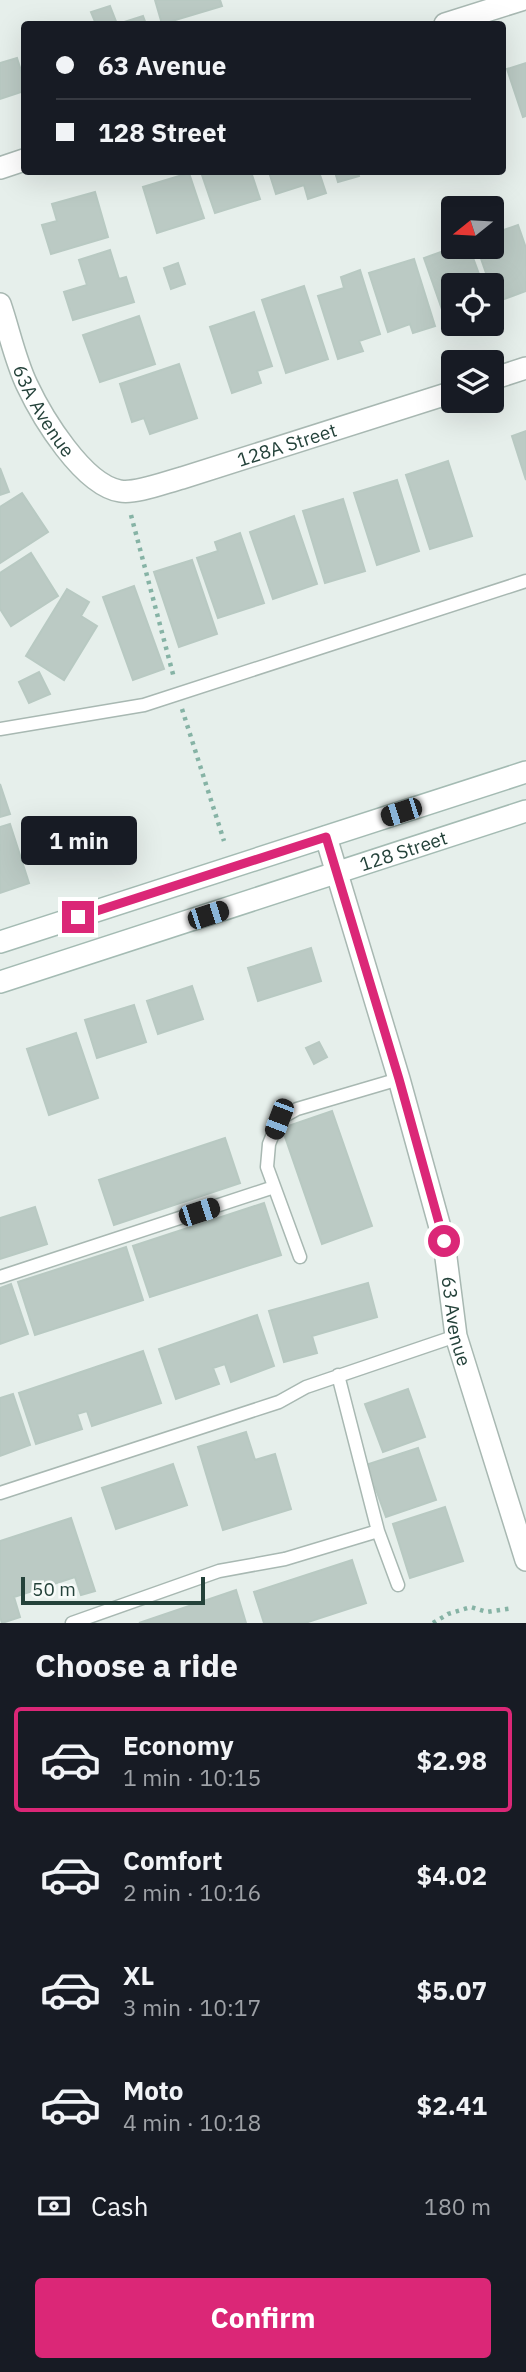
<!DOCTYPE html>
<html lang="en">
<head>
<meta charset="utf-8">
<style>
	body { margin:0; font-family:"IBM Plex Sans",sans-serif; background:#20242c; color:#f1f3f6; height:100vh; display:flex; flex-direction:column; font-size:26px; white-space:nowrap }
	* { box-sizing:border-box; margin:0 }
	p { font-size:23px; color:#9ea1a6 }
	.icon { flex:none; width:38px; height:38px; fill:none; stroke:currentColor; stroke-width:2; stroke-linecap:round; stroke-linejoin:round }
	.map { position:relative; height:1623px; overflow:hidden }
	.sheet { display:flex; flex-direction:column; background:#171b24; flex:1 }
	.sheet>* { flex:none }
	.top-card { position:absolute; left:21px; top:21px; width:485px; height:154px; border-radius:7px; box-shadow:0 7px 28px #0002; display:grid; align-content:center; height:154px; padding:0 35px; background:#171b24 }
	.needle { width:46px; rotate:252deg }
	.buttons { position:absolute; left:441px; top:196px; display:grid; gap:14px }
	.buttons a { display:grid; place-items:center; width:63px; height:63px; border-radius:7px; background:#171b24; box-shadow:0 7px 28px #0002; font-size:35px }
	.scale { position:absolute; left:21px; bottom:18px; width:184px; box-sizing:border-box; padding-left:7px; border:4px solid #24423a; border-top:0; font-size:19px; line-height:24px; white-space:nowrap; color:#24423a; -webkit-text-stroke:5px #f7fbf9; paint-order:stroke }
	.end { position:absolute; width:32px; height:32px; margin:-16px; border:9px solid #db2777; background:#fff; box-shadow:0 0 0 4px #fff }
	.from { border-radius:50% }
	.bubble { position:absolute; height:49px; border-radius:7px; background:#171b24; box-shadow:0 7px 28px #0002; font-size:23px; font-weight:700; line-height:49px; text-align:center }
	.car { position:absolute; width:21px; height:42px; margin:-21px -10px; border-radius:9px; box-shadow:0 0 5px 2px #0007; background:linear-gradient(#222 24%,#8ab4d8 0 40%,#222 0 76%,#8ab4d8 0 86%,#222 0) }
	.top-card b { display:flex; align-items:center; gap:24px; height:66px; font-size:26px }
	.top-card b+b { border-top:2px solid #363941 }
	.top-card i { width:18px; height:18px; background:#f1f3f6 }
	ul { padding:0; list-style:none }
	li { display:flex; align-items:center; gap:21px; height:105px; margin:0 14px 10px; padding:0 21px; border:4px solid transparent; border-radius:7px }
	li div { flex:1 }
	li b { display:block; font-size:26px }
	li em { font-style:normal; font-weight:700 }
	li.on { border-color:#db2777 }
	li>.icon { width:63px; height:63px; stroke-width:1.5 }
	h2 { padding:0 35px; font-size:32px; line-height:84px }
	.pay { display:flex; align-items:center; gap:18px; height:77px; padding:0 35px; font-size:26px }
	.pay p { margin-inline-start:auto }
	.action { display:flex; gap:14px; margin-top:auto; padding:14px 35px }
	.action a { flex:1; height:80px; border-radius:7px; background:#db2777; color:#fff; font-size:28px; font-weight:700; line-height:80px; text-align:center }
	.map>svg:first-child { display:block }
	.building { fill:#bbcac4; stroke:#b8c9c2; stroke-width:2 }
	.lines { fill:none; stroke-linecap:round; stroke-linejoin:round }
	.lane-casing { stroke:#a8b8b2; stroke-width:15 }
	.street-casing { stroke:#a8b8b2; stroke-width:24 }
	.secondary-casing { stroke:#a4bbb3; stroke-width:24 }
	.path { stroke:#86b3a5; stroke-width:4.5; stroke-dasharray:3.5 5; stroke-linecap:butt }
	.lane { stroke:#fff; stroke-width:12 }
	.street { stroke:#fff; stroke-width:21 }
	.secondary { stroke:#fff; stroke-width:21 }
	.route { stroke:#db2777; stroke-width:9 }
	.labels { text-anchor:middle; stroke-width:7; stroke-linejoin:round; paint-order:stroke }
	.street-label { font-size:19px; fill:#24423a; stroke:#f7fbf9 }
</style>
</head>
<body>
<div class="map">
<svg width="526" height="1623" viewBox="0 0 526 1623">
	<rect width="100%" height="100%" fill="#e6efeb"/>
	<path class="building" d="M155 0H220L222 6 162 24Z
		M110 6 117 24H96L91 12Z
		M143 16 146 24H118Z
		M17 58 24 80V91L0 99V63Z
		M526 63V116L523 117 507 69Z
		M201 172H251L260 199 215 213Z
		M269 172H319L326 193 308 199 304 185 276 194Z
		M335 172H358L359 176 338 182Z
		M189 173 204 218 157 233 143 187Z
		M95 192 108 237 51 254 42 225 57 221 52 204Z
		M518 225 526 248V291L496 302 477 247H492V234Z
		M455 247H469L483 285H453V315L445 318 424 258Z
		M110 250 119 279 126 277 134 302 73 320 64 292 87 285 79 260Z
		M414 259 435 326 413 333 410 324 388 332 369 273Z
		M178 263 185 284 171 289 164 268Z
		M360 270 380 334 359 341 363 351 338 359 318 296 344 288 341 277Z
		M304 286 328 359 286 373 262 300Z
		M254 312 272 366 257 371 261 383 232 393 210 327Z
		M139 316 155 364 100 382 83 335Z
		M179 364 197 418 150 434 144 418 132 422 120 384Z
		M526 431V480L512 436Z
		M448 461 472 536 430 549 406 475Z
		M0 468 9 492 0 495Z
		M397 480 419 551 377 565 354 493Z
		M22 493 48 532 0 563V507Z
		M343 499 365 571 325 583 303 511Z
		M294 516 317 584 273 599 250 532Z
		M240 533 264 603 218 618 197 558 218 551 215 542Z
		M31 553 58 596 11 626 0 609V573Z
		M192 560 217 634 179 647 154 572Z
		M134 586 164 669 133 680 103 597Z
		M67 589 89 602 81 616 97 626 64 680 26 656Z
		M39 672 50 694 29 703 19 682Z
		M0 784 10 814 0 817Z
		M10 824 29 883 0 893V827Z
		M311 948 321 981 258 1001 248 968Z
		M192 986 203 1019 158 1034 147 1001Z
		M134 1005 146 1042 97 1058 85 1020Z
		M76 1033 98 1098 49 1115 27 1049Z
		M319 1042 327 1057 314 1064 306 1048Z
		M332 1111 372 1226 322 1244 282 1128Z
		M225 1138 240 1183 114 1225 99 1180Z
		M264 1203 281 1255 150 1297 133 1246Z
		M35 1207 47 1244 0 1259V1218Z
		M126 1247 143 1300 35 1335 18 1282Z
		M368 1283 377 1317 312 1336 317 1353 284 1362 269 1311Z
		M11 1284 28 1334 0 1344V1288Z
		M257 1315 274 1366 231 1382 225 1364 213 1368 219 1384 176 1399 159 1349Z
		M143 1351 161 1403 92 1426 87 1411 77 1414 82 1429 36 1444 19 1393Z
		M408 1389 425 1437 383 1452 365 1404Z
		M13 1394 30 1445 0 1456V1398Z
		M246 1432 255 1460 275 1454 291 1509 223 1530 198 1447Z
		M418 1448 436 1500 386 1517 375 1487 371 1489 363 1466Z
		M173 1464 187 1505 116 1529 102 1488Z
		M445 1507 463 1561 410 1578 393 1524Z
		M71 1518 95 1591 81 1595 75 1577 14 1597 20 1617 2 1623 0 1617V1541Z
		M352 1560 366 1603 305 1623H264L254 1592Z
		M236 1590 246 1623H139Z"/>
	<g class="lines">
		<defs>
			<path id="lane" d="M0 729 144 705 526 581
				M300 1257 267 1167 269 1144 279 1119 297 1109 399 1079
				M0 1277 274 1187
				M338 1375 378 1531 398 1585
				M0 1493 279 1402 306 1387 456 1336
				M72 1623 219 1571 285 1559 378 1531"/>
			<g id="street">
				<path d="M445 24 521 0"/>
				<path d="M0 168 24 160"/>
				<path id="s1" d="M0 304C9 330 15 360 27 385 42 417 83 485 120 491 136 494 166 482 182 478L453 392"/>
				<path d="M492 379 526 368"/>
				<path id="s2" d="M326 837 399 1079 444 1242 456 1336 526 1560"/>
			</g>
			<g id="secondary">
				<path d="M0 942 526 772"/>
				<path id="s3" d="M0 982 526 811"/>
			</g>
		</defs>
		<use href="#lane" class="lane-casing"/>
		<use href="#street" class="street-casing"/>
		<use href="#secondary" class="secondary-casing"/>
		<path class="path" d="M131 515 174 678
			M182 709 224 841
			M433 1623 448 1614 471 1607 487 1612 513 1608"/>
		<use href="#lane" class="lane"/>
		<use href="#street" class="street"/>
		<use href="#secondary" class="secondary"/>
	</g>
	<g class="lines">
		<path class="route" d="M78 917 326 837 399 1079 444 1241"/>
	</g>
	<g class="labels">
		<g class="street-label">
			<text dy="7" stroke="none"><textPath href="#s1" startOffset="116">63A Avenue</textPath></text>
			<text dy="7" stroke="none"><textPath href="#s1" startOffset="404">128A Street</textPath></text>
			<text dy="7" stroke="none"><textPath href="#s3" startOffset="424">128 Street</textPath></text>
			<text dy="7" stroke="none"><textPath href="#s2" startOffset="502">63 Avenue</textPath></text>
		</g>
	</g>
</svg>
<div class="buttons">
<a><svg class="needle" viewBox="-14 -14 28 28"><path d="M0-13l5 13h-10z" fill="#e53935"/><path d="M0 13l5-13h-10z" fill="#9ea1a6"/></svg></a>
<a><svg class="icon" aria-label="locate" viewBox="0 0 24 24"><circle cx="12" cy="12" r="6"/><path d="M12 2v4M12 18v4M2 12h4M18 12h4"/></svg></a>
<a><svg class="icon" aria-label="layers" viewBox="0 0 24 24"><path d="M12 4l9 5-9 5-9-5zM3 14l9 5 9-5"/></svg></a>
</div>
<div class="scale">50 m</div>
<i class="end from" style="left:444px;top:1241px"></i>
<i class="end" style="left:78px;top:917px"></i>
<div class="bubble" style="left:21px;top:816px;width:116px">1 min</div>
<i class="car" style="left:401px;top:812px;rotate:252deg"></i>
<i class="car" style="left:208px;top:915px;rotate:72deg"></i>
<i class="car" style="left:279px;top:1119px;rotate:201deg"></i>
<i class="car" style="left:199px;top:1212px;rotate:72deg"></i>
<div class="top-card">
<b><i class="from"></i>63 Avenue</b>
<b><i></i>128 Street</b>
</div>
</div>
<section class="sheet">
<h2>Choose a ride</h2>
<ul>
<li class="on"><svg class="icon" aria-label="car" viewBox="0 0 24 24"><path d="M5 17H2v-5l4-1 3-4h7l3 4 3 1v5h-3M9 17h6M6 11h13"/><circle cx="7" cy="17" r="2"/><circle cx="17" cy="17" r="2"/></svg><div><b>Economy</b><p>1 min · 10:15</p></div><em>$2.98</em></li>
<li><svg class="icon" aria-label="car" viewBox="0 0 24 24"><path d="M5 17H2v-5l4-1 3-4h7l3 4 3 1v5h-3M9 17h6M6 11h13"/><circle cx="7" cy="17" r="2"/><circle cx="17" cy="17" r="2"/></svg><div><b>Comfort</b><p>2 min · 10:16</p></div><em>$4.02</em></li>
<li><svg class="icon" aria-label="car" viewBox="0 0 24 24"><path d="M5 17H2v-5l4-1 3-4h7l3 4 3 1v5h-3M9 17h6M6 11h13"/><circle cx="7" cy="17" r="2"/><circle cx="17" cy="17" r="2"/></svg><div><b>XL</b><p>3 min · 10:17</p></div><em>$5.07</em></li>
<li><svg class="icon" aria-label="car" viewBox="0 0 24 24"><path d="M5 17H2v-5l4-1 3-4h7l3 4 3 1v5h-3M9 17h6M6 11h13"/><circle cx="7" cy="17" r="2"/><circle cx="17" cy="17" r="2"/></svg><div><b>Moto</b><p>4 min · 10:18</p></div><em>$2.41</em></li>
</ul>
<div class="pay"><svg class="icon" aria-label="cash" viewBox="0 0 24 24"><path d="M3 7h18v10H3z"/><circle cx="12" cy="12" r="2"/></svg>Cash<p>180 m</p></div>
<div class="action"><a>Confirm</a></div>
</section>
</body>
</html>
